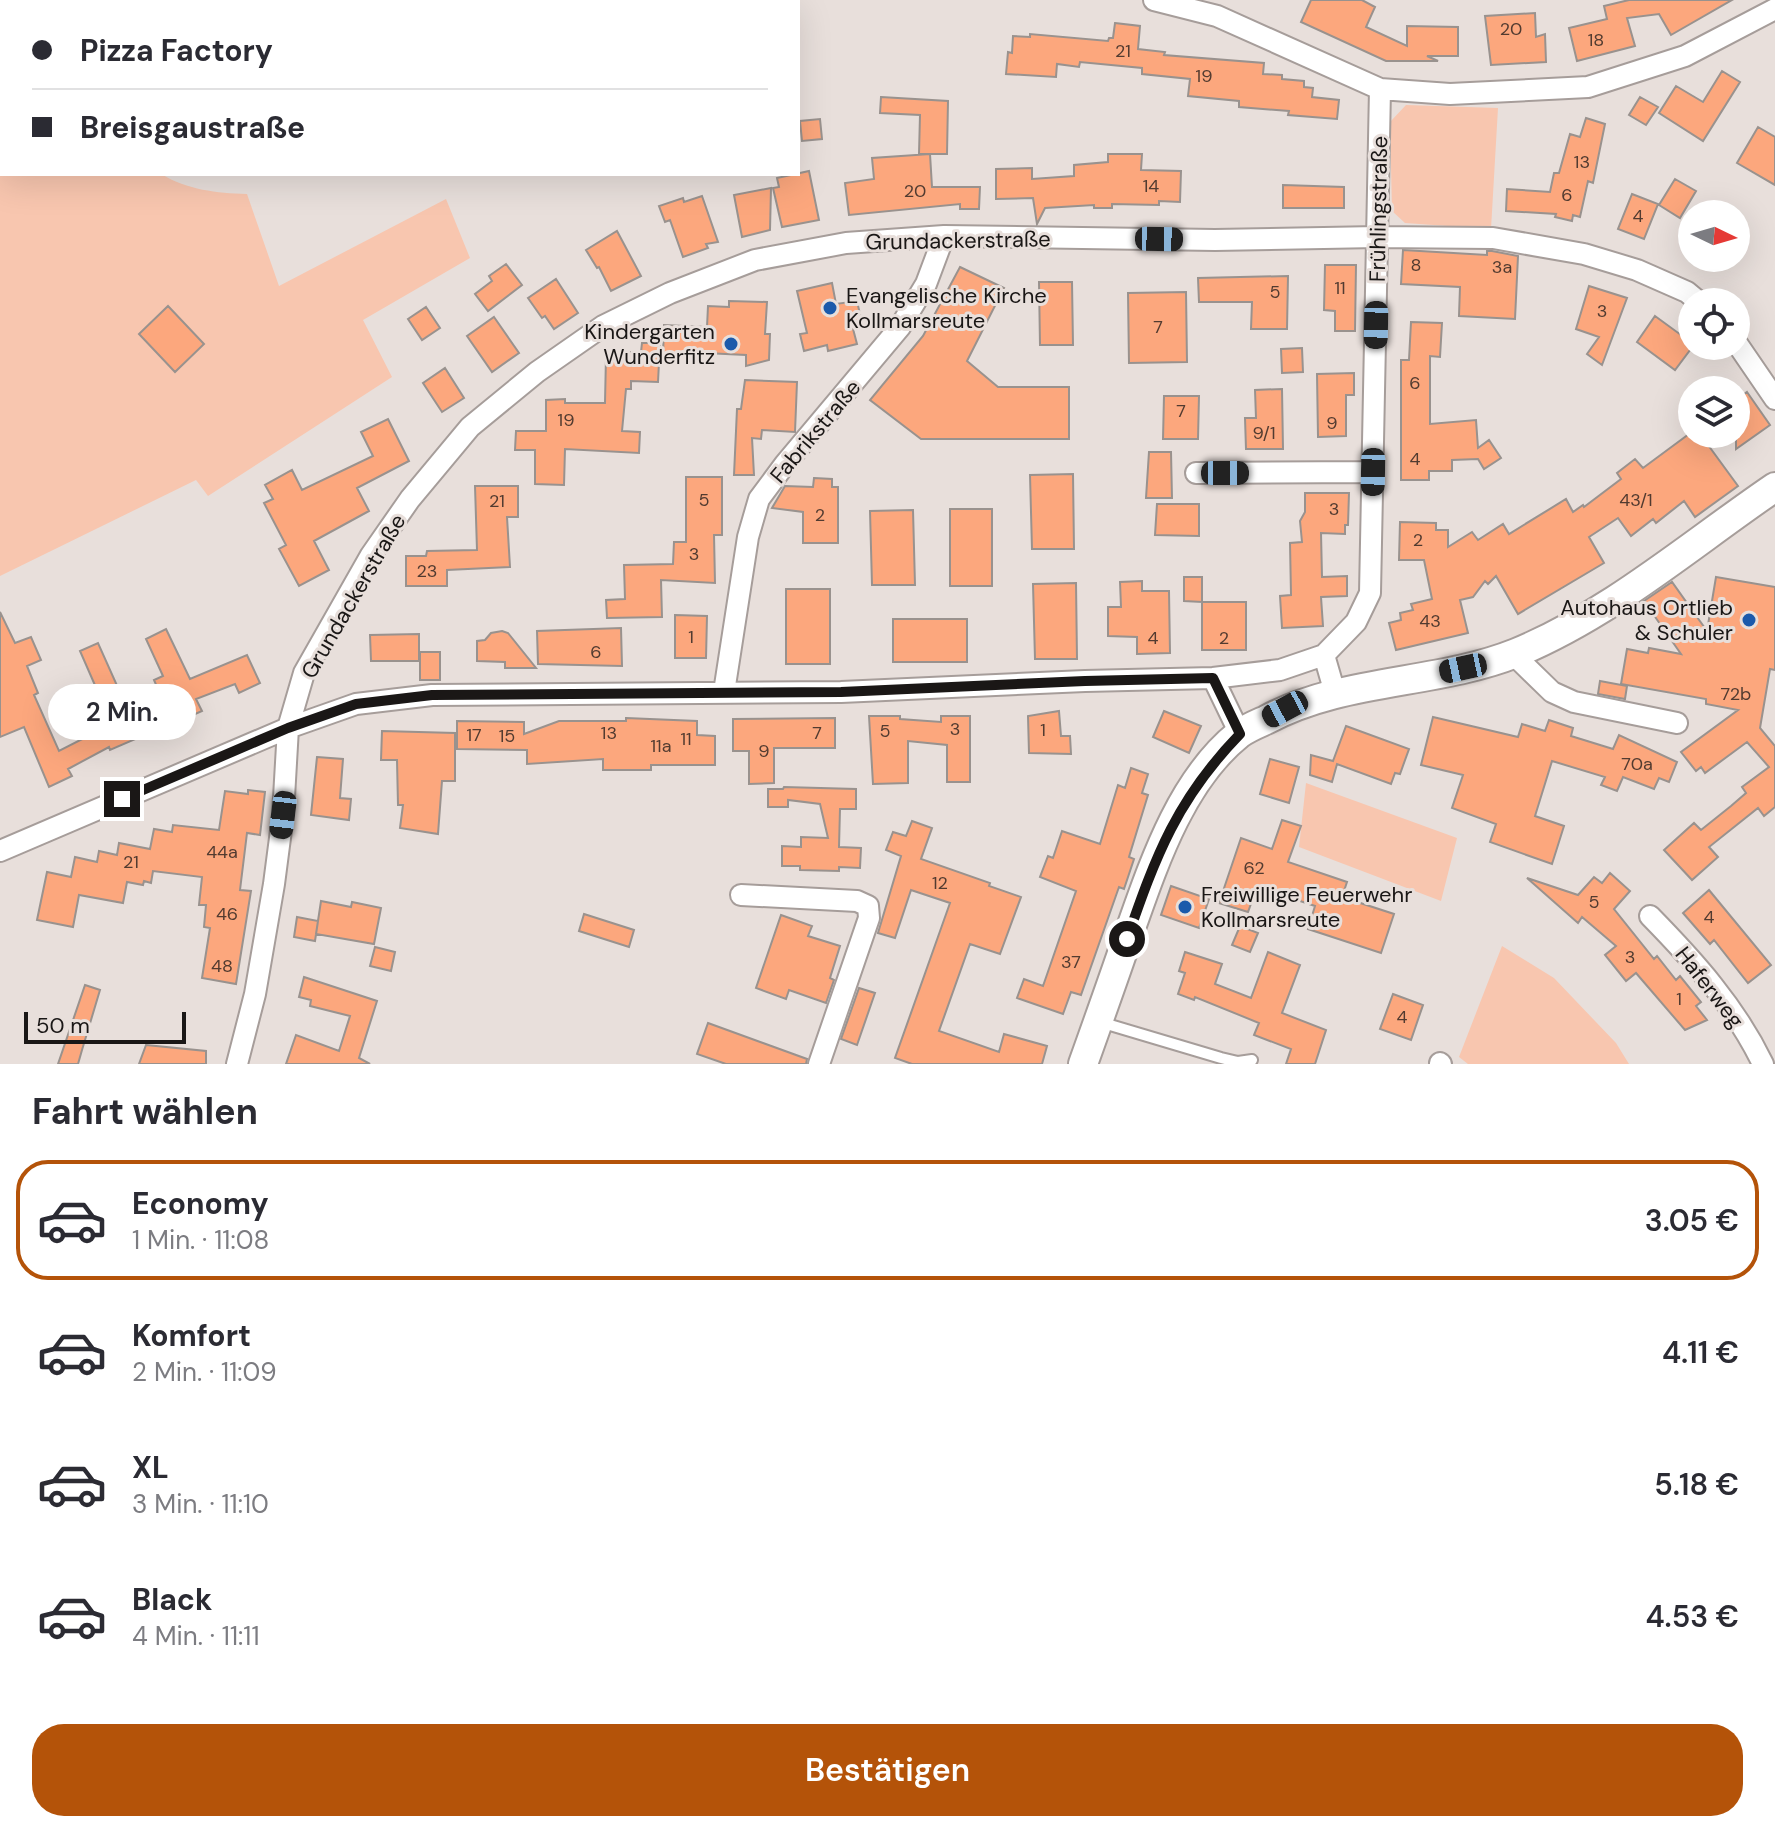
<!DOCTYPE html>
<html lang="de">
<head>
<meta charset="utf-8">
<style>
	body { margin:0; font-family:"DM Sans",sans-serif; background:#f2f2f3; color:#2b2b33; height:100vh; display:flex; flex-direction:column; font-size:30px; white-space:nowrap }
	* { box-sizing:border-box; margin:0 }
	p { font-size:26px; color:#7c7c81 }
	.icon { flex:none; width:44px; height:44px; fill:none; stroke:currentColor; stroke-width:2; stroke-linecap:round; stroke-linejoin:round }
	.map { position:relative; height:1064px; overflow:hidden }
	.sheet { display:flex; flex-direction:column; background:#fff; flex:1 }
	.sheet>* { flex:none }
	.top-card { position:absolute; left:0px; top:0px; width:800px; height:176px; box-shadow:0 8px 32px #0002; display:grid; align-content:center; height:176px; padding:0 32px; background:#fff }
	.needle { width:52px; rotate:95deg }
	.tools { position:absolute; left:1678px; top:200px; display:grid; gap:16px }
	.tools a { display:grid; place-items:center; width:72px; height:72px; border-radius:50%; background:#fff; box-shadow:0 8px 32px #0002; font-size:40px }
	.scale { position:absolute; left:24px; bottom:20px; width:162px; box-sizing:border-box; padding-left:8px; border:4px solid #1a1716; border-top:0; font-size:22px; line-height:28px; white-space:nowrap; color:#1a1716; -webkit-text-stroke:6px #e8dfdb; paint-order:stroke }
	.end { position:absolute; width:36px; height:36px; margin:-18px; border:10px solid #1a1716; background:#fff; box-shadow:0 0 0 4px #fff }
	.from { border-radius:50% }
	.bubble { position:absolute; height:56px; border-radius:28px; background:#fff; box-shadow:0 8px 32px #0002; font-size:26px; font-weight:600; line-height:56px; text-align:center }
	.car { position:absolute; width:24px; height:48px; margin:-24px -12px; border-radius:10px; box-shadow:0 0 6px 2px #0007; background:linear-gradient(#222 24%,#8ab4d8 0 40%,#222 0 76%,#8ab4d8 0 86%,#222 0) }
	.top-card b { display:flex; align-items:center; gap:28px; height:76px; font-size:30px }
	.top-card b+b { border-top:2px solid #e1e1e2 }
	.top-card i { width:20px; height:20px; background:#2b2b33 }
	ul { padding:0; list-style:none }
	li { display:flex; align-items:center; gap:24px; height:120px; margin:0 16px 12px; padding:0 16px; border:4px solid transparent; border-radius:32px }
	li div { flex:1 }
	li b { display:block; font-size:30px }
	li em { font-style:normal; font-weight:600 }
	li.selected { border-color:#b45309 }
	li>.icon { width:72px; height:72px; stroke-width:1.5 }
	h2 { padding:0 32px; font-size:36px; line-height:96px }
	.cta { display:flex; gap:16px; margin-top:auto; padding:16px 32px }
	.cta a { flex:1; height:92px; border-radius:32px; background:#b45309; color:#fff; font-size:32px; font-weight:600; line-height:92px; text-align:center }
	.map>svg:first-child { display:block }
	.green { fill:#f8c6af }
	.building { fill:#fca77d; stroke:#99928e; stroke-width:2 }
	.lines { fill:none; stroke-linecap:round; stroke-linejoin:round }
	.service-casing { stroke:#a69d9a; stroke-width:14 }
	.minor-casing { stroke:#a69d9a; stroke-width:24 }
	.secondary-casing { stroke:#a69d9a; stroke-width:32 }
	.service { stroke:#fff; stroke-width:10 }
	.minor { stroke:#fff; stroke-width:20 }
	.secondary { stroke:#fff; stroke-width:28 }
	.route { stroke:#1a1716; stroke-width:10 }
	.poi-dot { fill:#1b5aab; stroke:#e8dfdb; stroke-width:3 }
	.labels { text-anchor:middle; stroke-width:6; stroke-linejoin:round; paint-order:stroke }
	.number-label { font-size:18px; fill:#523b30 }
	.street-label { font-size:22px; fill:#1a1716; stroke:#e8dfdb }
	.poi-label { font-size:22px; fill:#1a1716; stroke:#e8dfdb; text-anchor:start }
</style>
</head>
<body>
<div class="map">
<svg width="1775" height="1064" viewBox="0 0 1775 1064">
	<rect width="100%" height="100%" fill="#e8dfdb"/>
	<path class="green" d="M0 62H2V174H161C188 190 216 193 247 194L279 286 446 199 470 258 363 320 392 377 208 496 196 480 0 576Z
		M1406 105 1498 108 1491 229 1405 223 1392 211 1390 122Z
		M1306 783 1457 838 1441 901 1299 847Z
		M1502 946 1554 978 1616 1043 1629 1064H1468L1459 1057Z"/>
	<path class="building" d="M1311 0H1362L1375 7 1366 27 1407 46V26L1458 27V56H1427L1438 61H1386L1301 22Z
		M1629 0H1732L1671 35 1659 14 1627 18 1635 46 1577 61 1569 28 1607 19 1604 6Z
		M1535 13 1536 37 1545 34 1546 62 1491 65 1485 16Z
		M1115 23 1140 26 1138 49 1165 52 1164 55 1264 63 1263 74 1282 75V79L1304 81V87L1313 88 1312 97 1339 100 1337 119 1288 115 1289 111 1239 107V101L1188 96 1190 79 1142 74V68L1080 62 1079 67 1057 64 1056 77 1006 74 1008 52 1012 53 1013 36 1030 37V34L1108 41 1109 38H1113Z
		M1722 71 1740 82 1703 141 1659 113 1676 86 1703 102Z
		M881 97 948 101 947 154H919L920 115 880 113Z
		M1640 97 1658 107 1646 125 1629 115Z
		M1586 118 1605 124 1593 183 1588 181 1580 217 1573 215 1572 221 1555 217 1556 214 1506 211 1507 189 1550 192 1554 173H1559L1570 134 1580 137Z
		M820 119 822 139 802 141 800 121Z
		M1758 127 1775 137V185L1737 163Z
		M930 154 932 187H980L979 209H960V204L849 215 845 183 874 179 872 158Z
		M1108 154H1142L1141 170 1181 171 1180 202 1159 201V205L1112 204V208H1094V205L1045 208 1037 224 1033 198 996 199V169L1032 168V179L1074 176V165L1108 162Z
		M809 171 819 220 782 227 773 188 779 187 777 178Z
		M1675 179 1696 191 1680 218 1659 205Z
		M1283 185 1344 187V208H1283Z
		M771 188 770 230 742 237 734 195Z
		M1632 194 1658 204 1644 239 1618 229Z
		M702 196 718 242 706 244 708 248 683 257 670 220 665 222 659 206 683 198 684 202Z
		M617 231 641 276 611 291 599 267 597 268 586 250Z
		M1403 250 1487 255V251H1492L1518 256 1515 319 1459 316 1460 287 1401 284Z
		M506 264 522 285 488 311 475 294 492 281 489 276Z
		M1325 265H1356L1355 331H1335V311L1324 310Z
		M960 267 1004 288 967 361 998 387H1069V439H921L870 400 923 336Z
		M1288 276 1287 329H1251L1252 302H1199L1198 278Z
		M556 279 578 313 554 329 545 316 542 318 528 298Z
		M1039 282H1072L1073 345H1040Z
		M832 283 836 304 857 301 862 323 852 325 857 344 828 351 827 345 804 351 800 334 807 333 797 291Z
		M1589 286 1627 298 1602 365 1587 354 1599 337 1576 329Z
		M1186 292 1187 362 1129 363 1128 293Z
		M729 301 767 302 765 334H770L769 360 746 366V355L684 352V356H663L664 325 707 327 708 306 729 307Z
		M168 306 204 344 175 372 139 334Z
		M426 307 440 328 422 340 408 319Z
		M1655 316 1692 343 1693 346 1675 370 1637 342Z
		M494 317 519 353 492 372 467 336Z
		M1411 322 1442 323 1440 357 1430 356V424L1476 420 1478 448 1489 440 1501 458 1484 469 1478 459 1452 460V471H1429V480H1401V360H1409Z
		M642 343H660L658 382 631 381V389H626L622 431 640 432 639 453 565 449 564 485 535 484V450H515L516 431H546V400L565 399V403H605L606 356H618V352H641Z
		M1302 348 1303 372 1282 373 1281 349Z
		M445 368 464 398 442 412 423 383Z
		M1354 373V395H1346V436L1318 437 1317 374Z
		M745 380 797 382 795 432 762 430 761 439 752 438 754 475H734L737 409H741Z
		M1282 389 1283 449H1246L1245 418H1256L1255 390Z
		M1747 392 1770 425 1736 449V400Z
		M1164 396H1199L1198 439H1163Z
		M388 419 409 461 357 488 369 511 314 541 329 570 299 586 279 549 286 545 264 503 273 499 265 485 292 470 302 490 373 456 361 432Z
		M1689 434H1700L1738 486 1695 517 1684 501 1656 523 1653 519 1631 536 1618 518 1589 537 1604 563 1518 614 1496 576 1488 584 1485 581 1473 597 1460 600 1468 633 1396 650 1389 623 1401 620 1400 613 1413 610 1411 604 1432 599 1424 560H1399L1400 522 1436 523V530H1448V547L1472 532 1478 540 1503 524 1509 534 1566 499 1573 512 1583 505 1584 507 1621 479 1617 473 1635 459 1643 468Z
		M1149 452H1171L1172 498H1146Z
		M1073 474 1074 549H1032L1030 475Z
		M686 477H722V535H714L715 583 661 580 662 617 607 618 606 600 625 599 624 565 673 564 674 542H686Z
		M814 478 832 479V487H838V543H803V512L772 508 785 486 813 487Z
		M475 486H518V517H507L510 567 447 570V586H406V556H426L427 551 477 550Z
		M1305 493H1349L1348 525H1345V534L1321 533 1322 577 1347 576V596L1321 597 1323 626 1282 628 1280 596 1291 595 1290 543 1302 542 1300 521 1305 512Z
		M1157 504H1199V536L1155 535Z
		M950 509H992V586H950Z
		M913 510 915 585H872L870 511Z
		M1184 577H1202V602L1184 601Z
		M1716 577 1775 587V670L1770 669 1760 728 1775 746V807L1764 816 1758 808 1709 847 1718 857 1692 880 1664 850 1694 823 1701 830 1731 806 1746 793 1742 787 1769 767 1747 742 1705 773 1701 767 1696 771 1681 752 1738 710 1706 704V699L1621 684 1627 649 1648 653 1649 648 1681 654 1644 601 1672 582 1707 631Z
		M1142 581V591H1169L1170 653 1137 654V637L1108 636V607H1121L1120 582Z
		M1076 583 1077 659H1035L1033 584Z
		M786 589H830V664H786Z
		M1202 602H1246V650H1202Z
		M0 612 15 643 31 637 41 660 27 666 38 693 34 695 59 751 98 731 96 728 100 726 93 702 101 699 80 651 98 643 140 737 110 750 109 747 68 769 72 776 49 787 24 727 0 737Z
		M675 615 707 616 706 658H675Z
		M893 619H967V662H893Z
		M621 628 622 666 538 664 537 631Z
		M166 629 190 679 247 655 260 683 239 693 235 684 196 699 202 711 173 724 154 680 163 676 146 639Z
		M502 631 508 633 536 668H505V662L477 661V641L485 640 491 633Z
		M419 634V661H371L370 635Z
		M420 652H440V680H420Z
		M1600 681 1627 686 1625 699 1598 694Z
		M1059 711 1061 736H1070L1071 754 1029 753 1028 716Z
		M1164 711 1201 726 1189 753 1153 737Z
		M869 716H900V719L941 722V716H970V782H947V745L908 741V783L873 784Z
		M1433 717 1518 737 1522 724 1545 731 1549 720 1573 728 1571 736 1613 749 1619 735 1677 762 1669 782 1659 778 1654 789 1623 777 1617 791 1601 785 1605 777 1552 761 1535 816 1564 826 1552 864 1490 842 1496 824 1452 808 1463 775 1421 765Z
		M626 718 697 721V735L715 736V765H651V770H603V759L527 764V750L457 749V721L524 722V734L559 721H626Z
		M835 718V748H774V783L749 784V751H733V719Z
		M1346 726 1409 749 1400 774 1395 773 1391 784 1337 764 1332 782 1310 775 1311 755 1333 761Z
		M382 731 455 733V781H442L438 834 400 828 403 805H398L397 760H381Z
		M317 757 343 759 340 798 351 799 349 820 311 815Z
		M1270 759 1299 767 1289 803 1260 794Z
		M1131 768 1148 774 1142 793 1148 795 1129 857 1134 859 1124 889 1119 887 1081 995 1071 992 1063 1014 1017 998 1024 979 1043 986 1076 891 1040 877 1048 856 1053 858 1062 831 1100 844 1118 785 1125 788Z
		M784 787 856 789V809H840L839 847 861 848 860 868 839 867V871L800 870V866H782V846L801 847V837L828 838 820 804 788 800V807H768V789H783Z
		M248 790 265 792 260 835 247 833 240 890 251 891 236 984 202 978 210 928 204 927 206 905H199L202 877 153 871 151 883 144 881 143 885 127 882 123 903 79 895 73 927 37 920 47 872 71 877 75 857 97 862 99 851 117 855 119 843 150 849 154 829 172 832 173 825 219 830 225 791 248 794Z
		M1282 820 1301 826 1288 862 1347 882 1342 897 1394 914 1381 953 1308 929 1315 906 1270 891 1268 894 1256 890 1248 912 1219 903 1241 838 1272 849Z
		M912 821 932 828 921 859 990 883 989 886 1021 897 1000 954 970 944 939 1031 999 1052 1004 1034 1047 1046 1042 1064H912L895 1058 950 903 911 890 895 938 878 933 901 856 886 850 893 832 906 836Z
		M1610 873 1630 891 1614 909 1654 959 1657 956 1676 980 1680 976 1701 1002 1696 1006 1707 1020 1685 1030 1636 973 1626 981 1605 955 1616 946 1582 917 1578 923 1527 878 1578 895 1594 877 1602 883Z
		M1171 886 1209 899 1199 928 1161 915Z
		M1709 890 1771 965 1748 983 1714 940 1710 944 1683 913Z
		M321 901 351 907 352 902 381 908 374 944 316 934Z
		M584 914 634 930 629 947 579 931Z
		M781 915 812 926 808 936 840 946 830 978 834 980 826 1003 789 990 786 999 756 988Z
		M297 917 318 921 315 941 294 937Z
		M1240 926 1258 933 1250 952 1232 945Z
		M375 947 395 952 391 971 370 966Z
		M1185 952 1222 964 1215 984 1251 998 1268 952 1300 965 1282 1013 1326 1030 1315 1064H1286L1291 1049 1254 1035 1259 1023 1195 997 1194 1000 1178 994 1185 973 1179 971Z
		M304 977 377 1001 359 1058 370 1064H286L296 1035 339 1051 350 1016 310 1006 311 1000 299 997Z
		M85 985 100 990 82 1050 78 1064H58Z
		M859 988 875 993 857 1045 841 1039Z
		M1393 994 1423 1005 1411 1040 1380 1029Z
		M708 1023 807 1059 806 1064H726L697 1054Z
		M146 1045 206 1051V1064H139Z"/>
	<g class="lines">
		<defs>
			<path id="service" d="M1100 1022 1221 1058 1238 1062 1252 1060"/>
			<path id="minor" d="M1154 0 1217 16 1380 89 1450 94 1588 87 1685 56 1775 9
				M1736 342 1775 399
				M1196 473 1373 472
				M1513 654 1552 692 1574 702 1677 723
				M1324 655 1335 693
				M1213 678 1240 734
				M724 692 748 537 759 499 785 464 900 327 926 284 944 236
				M0 851 288 728 356 704 432 695 841 692 1085 681 1213 678 1280 670 1324 655 1356 622 1370 593 1380 89
				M741 895 857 901 868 906 869 918 819 1064
				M1650 916C1694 961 1735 1006 1763 1064
				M1440 1063 1441 1064
				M237 1064 255 994 274 884 283 815 288 728 304 673 371 555 410 499 470 427 537 372 603 326 670 293 755 260 846 243 944 236 1215 240 1377 237 1493 238 1584 254 1637 270 1687 292 1699 302"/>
			<path id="secondary" d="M1083 1064C1098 1022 1113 980 1127 939 1152 869 1179 782 1239 734 1247 728 1257 724 1266 720 1343 678 1436 685 1516 653 1611 614 1691 544 1775 487"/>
		</defs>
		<use href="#service" class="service-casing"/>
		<use href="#minor" class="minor-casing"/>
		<use href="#secondary" class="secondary-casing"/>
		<use href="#service" class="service"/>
		<use href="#minor" class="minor"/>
		<use href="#secondary" class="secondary"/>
	</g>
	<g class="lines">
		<path class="route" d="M122 799 288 728 356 704 432 695 841 692 1085 681 1213 678 1240 734C1177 799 1156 855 1127 939"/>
	</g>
	<g class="poi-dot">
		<circle cx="830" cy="308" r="8"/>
		<circle cx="731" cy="344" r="8"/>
		<circle cx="1749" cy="620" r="8"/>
		<circle cx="1185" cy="907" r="8"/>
	</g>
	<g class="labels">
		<g class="number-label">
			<text x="1511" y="35">20</text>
			<text x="1596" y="46">18</text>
			<text x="1123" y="57">21</text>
			<text x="1204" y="82">19</text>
			<text x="1582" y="168">13</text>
			<text x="1151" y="192">14</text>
			<text x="915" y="197">20</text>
			<text x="1567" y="201">6</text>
			<text x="1638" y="222">4</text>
			<text x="1416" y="271">8</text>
			<text x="1502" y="273">3a</text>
			<text x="1340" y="294">11</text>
			<text x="1275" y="298">5</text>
			<text x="1602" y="317">3</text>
			<text x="1158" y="333">7</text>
			<text x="1415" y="389">6</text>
			<text x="1181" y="417">7</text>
			<text x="566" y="426">19</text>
			<text x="1332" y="429">9</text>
			<text x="1264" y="439">9/1</text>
			<text x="1415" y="465">4</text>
			<text x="704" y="506">5</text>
			<text x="1636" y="506">43/1</text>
			<text x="497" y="507">21</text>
			<text x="1334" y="515">3</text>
			<text x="820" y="521">2</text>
			<text x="1418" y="546">2</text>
			<text x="694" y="560">3</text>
			<text x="427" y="577">23</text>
			<text x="1430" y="627">43</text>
			<text x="691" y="643">1</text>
			<text x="1153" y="644">4</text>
			<text x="1224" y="644">2</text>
			<text x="596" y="658">6</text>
			<text x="1736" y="700">72b</text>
			<text x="955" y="735">3</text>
			<text x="1043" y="736">1</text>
			<text x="885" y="737">5</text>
			<text x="609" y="739">13</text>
			<text x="817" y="739">7</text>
			<text x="474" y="741">17</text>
			<text x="507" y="742">15</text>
			<text x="686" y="745">11</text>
			<text x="661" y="752">11a</text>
			<text x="764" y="757">9</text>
			<text x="1637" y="770">70a</text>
			<text x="222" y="858">44a</text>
			<text x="131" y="868">21</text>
			<text x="1254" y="874">62</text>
			<text x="940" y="889">12</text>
			<text x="1594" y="908">5</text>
			<text x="227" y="920">46</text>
			<text x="1709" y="923">4</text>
			<text x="1630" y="963">3</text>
			<text x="1071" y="968">37</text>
			<text x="222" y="972">48</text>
			<text x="1679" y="1005">1</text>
			<text x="1402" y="1023">4</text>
		</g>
		<g class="street-label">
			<text transform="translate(1378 209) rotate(-89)" y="8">Frühlingstraße</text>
			<text transform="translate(958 240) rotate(-1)" y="8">Grundackerstraße</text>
			<text transform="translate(815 431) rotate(-50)" y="8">Fabrikstraße</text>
			<text transform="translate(353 596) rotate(-60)" y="8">Grundackerstraße</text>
			<text transform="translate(1710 987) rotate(52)" y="8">Haferweg</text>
		</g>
		<g class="poi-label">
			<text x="846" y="303">Evangelische Kirche<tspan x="846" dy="25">Kollmarsreute</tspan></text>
			<text x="715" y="339" text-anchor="end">Kindergarten<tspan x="715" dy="25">Wunderfitz</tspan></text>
			<text x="1733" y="615" text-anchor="end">Autohaus Ortlieb<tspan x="1733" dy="25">&amp; Schuler</tspan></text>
			<text x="1201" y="902">Freiwillige Feuerwehr<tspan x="1201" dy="25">Kollmarsreute</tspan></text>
		</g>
	</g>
</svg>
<div class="tools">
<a><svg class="needle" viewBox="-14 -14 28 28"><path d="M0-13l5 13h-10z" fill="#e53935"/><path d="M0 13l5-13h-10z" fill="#7c7c81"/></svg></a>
<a><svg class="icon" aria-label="locate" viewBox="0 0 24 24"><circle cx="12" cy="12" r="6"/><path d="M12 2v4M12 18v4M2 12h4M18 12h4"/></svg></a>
<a><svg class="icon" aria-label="layers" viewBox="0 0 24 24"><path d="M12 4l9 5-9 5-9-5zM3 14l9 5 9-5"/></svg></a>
</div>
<div class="scale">50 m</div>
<i class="end from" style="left:1127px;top:939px"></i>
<i class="end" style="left:122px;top:799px"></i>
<div class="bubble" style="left:48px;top:684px;width:148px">2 Min.</div>
<i class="car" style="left:1159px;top:239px;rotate:91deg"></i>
<i class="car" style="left:1376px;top:325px;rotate:181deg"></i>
<i class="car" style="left:1373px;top:472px;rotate:181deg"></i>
<i class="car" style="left:1225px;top:473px;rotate:90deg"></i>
<i class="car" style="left:1463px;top:668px;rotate:258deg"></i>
<i class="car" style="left:1285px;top:709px;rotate:242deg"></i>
<i class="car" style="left:283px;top:815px;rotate:187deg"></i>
<div class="top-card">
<b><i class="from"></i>Pizza Factory</b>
<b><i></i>Breisgaustraße</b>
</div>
</div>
<section class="sheet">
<h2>Fahrt wählen</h2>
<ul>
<li class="selected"><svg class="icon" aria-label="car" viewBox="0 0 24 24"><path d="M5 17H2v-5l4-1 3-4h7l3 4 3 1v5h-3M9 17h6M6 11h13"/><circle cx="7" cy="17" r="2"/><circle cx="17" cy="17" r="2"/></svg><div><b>Economy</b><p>1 Min. · 11:08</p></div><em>3.05 €</em></li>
<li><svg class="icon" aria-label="car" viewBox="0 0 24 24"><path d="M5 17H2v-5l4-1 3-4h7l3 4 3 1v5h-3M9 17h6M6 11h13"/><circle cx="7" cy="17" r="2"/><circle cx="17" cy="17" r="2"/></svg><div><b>Komfort</b><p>2 Min. · 11:09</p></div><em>4.11 €</em></li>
<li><svg class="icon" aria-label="car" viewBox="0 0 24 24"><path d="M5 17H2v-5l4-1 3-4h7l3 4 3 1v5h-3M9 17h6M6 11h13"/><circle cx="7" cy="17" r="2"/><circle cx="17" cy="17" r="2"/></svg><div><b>XL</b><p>3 Min. · 11:10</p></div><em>5.18 €</em></li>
<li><svg class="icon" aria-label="car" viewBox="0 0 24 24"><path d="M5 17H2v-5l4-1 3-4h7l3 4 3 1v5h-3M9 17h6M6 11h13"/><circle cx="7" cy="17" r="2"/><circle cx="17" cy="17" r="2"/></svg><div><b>Black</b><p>4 Min. · 11:11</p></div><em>4.53 €</em></li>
</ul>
<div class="cta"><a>Bestätigen</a></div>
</section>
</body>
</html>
